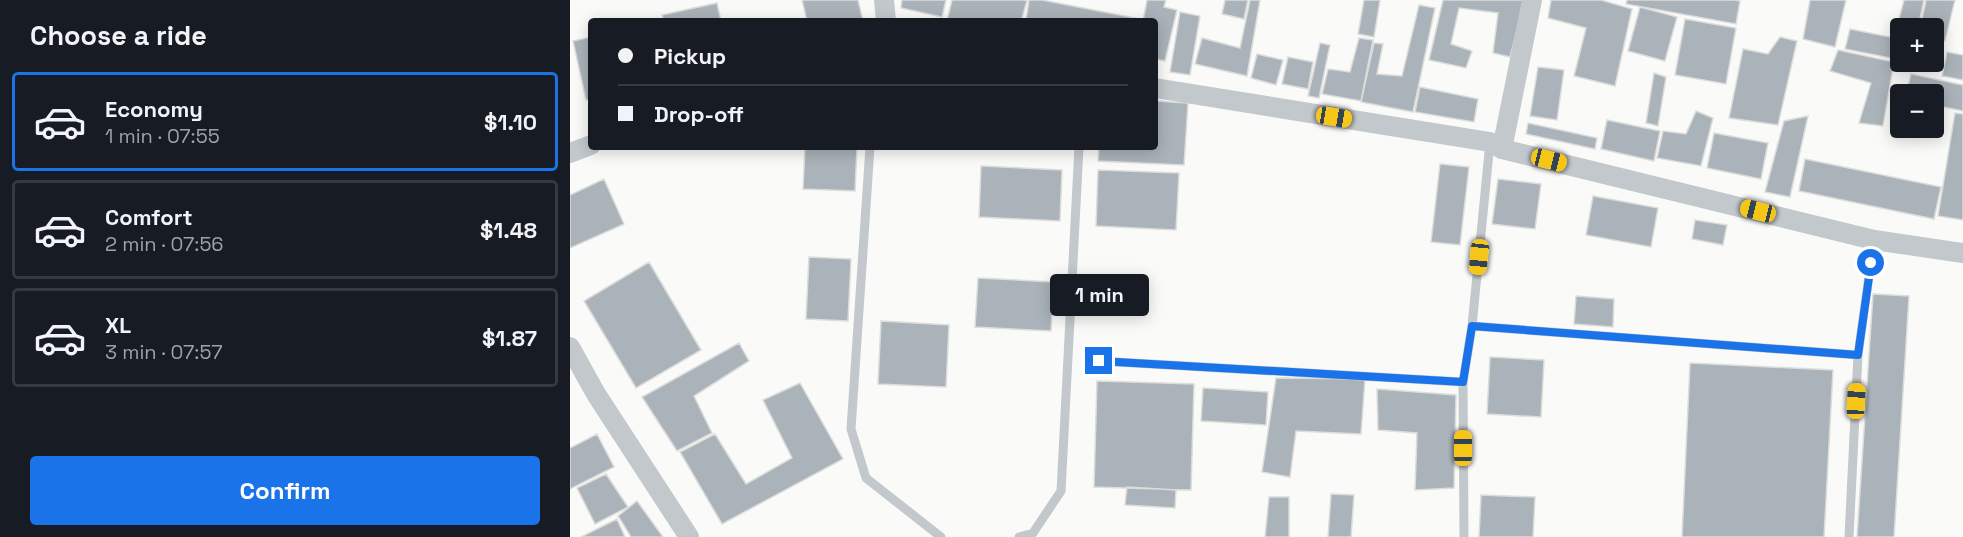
<!DOCTYPE html>
<html lang="en">
<head>
<meta charset="utf-8">
<style>
	body { margin:0; font-family:"Space Grotesk",sans-serif; background:#242831; color:#f1f3f6; height:100vh; display:flex; flex-direction:column; font-size:22px; white-space:nowrap }
	* { box-sizing:border-box; margin:0 }
	p { font-size:20px; color:#9ea1a6 }
	.icon { flex:none; width:33px; height:33px; fill:none; stroke:currentColor; stroke-width:2; stroke-linecap:round; stroke-linejoin:round }
	.map { position:relative; flex:1; overflow:hidden }
	.panel { display:flex; flex-direction:column; background:#171b24; width:570px }
	.panel>* { flex:none }
	.hud { position:absolute; left:18px; top:18px; width:570px; height:132px; border-radius:6px; box-shadow:0 3px 15px #0003; display:grid; align-content:center; height:132px; padding:0 30px; background:#171b24 }
	.tools { position:absolute; left:1320px; top:18px; display:grid; gap:12px }
	.tools a { display:grid; place-items:center; width:54px; height:54px; border-radius:6px; background:#171b24; box-shadow:0 3px 15px #0003; font-size:30px }
	.end { position:absolute; width:27px; height:27px; margin:-14px; border:8px solid #1a73e8; background:#fff; box-shadow:0 0 0 3px #fff }
	.from { border-radius:50% }
	.bubble { position:absolute; height:42px; border-radius:6px; background:#171b24; box-shadow:0 3px 15px #0003; font-size:20px; font-weight:700; line-height:42px; text-align:center }
	.car { position:absolute; width:18px; height:36px; margin:-18px -9px; border-radius:8px; box-shadow:0 0 4px 2px #0007; background:linear-gradient(#f5c518 24%,#345 0 40%,#f5c518 0 76%,#345 0 86%,#f5c518 0) }
	.hud b { display:flex; align-items:center; gap:21px; height:57px; font-size:22px }
	.hud b+b { border-top:2px solid #363941 }
	.hud i { width:15px; height:15px; background:#f1f3f6 }
	ul { padding:0; list-style:none }
	li { display:flex; align-items:center; gap:18px; height:99px; margin:0 12px 9px; padding:0 18px; border:3px solid #363941; border-radius:6px }
	li div { flex:1 }
	li b { display:block; font-size:22px }
	li em { font-style:normal; font-weight:700 }
	li.active { border-color:#1a73e8 }
	li>.icon { width:54px; height:54px; stroke-width:1.5 }
	h2 { padding:0 30px; font-size:27px; line-height:72px }
	.action { display:flex; gap:12px; margin-top:auto; padding:12px 30px }
	.action a { flex:1; height:69px; border-radius:6px; background:#1a73e8; color:#fff; font-size:24px; font-weight:700; line-height:69px; text-align:center }
	main { display:flex; flex:1; min-height:0 }
	.map>svg:first-child { display:block }
	.building { fill:#aab3b9; stroke:#dcdcda; stroke-width:1.5 }
	.lines { fill:none; stroke-linecap:round; stroke-linejoin:round }
	.service { stroke:#c3c8cc; stroke-width:9 }
	.minor { stroke:#c3c8cc; stroke-width:20 }
	.route { stroke:#1a73e8; stroke-width:8 }
</style>
</head>
<body>
<main>
<section class="panel">
<h2>Choose a ride</h2>
<ul>
<li class="active"><svg class="icon" aria-label="car" viewBox="0 0 24 24"><path d="M5 17H2v-5l4-1 3-4h7l3 4 3 1v5h-3M9 17h6M6 11h13"/><circle cx="7" cy="17" r="2"/><circle cx="17" cy="17" r="2"/></svg><div><b>Economy</b><p>1 min · 07:55</p></div><em>$1.10</em></li>
<li><svg class="icon" aria-label="car" viewBox="0 0 24 24"><path d="M5 17H2v-5l4-1 3-4h7l3 4 3 1v5h-3M9 17h6M6 11h13"/><circle cx="7" cy="17" r="2"/><circle cx="17" cy="17" r="2"/></svg><div><b>Comfort</b><p>2 min · 07:56</p></div><em>$1.48</em></li>
<li><svg class="icon" aria-label="car" viewBox="0 0 24 24"><path d="M5 17H2v-5l4-1 3-4h7l3 4 3 1v5h-3M9 17h6M6 11h13"/><circle cx="7" cy="17" r="2"/><circle cx="17" cy="17" r="2"/></svg><div><b>XL</b><p>3 min · 07:57</p></div><em>$1.87</em></li>
</ul>
<div class="action"><a>Confirm</a></div>
</section>
<div class="map">
<svg width="1393" height="537" viewBox="0 0 1393 537">
	<rect width="100%" height="100%" fill="#fafaf8"/>
	<path class="building" d="M232 0H288L293 21H237Z
		M332 0H376L372 17 331 8Z
		M382 0H454L457 1 451 21H377Z
		M459 0H472L570 19 569 21H456Z
		M577 0H596L594 7 607 10 595 61 585 59V21H573Z
		M655 0H678L674 19 652 14Z
		M680 0H690L677 76 625 64 632 38 670 48Z
		M794 0H810L804 37 788 34Z
		M873 0H955L940 57 923 53 928 13 889 8 881 44 902 51 896 68 859 60Z
		M981 0H1031L1062 9 1045 86 1004 76 1016 28 978 18Z
		M1057 0H1165L1170 1 1166 24 1056 4Z
		M1240 0H1276L1265 47 1233 39Z
		M1334 0H1354L1348 28H1330V34H1325Z
		M1356 0H1385L1375 41 1364 39V28H1350Z
		M147 3 151 21H94L92 15Z
		M849 5 865 8 843 112 791 102 804 43 813 44 807 74 832 76Z
		M1070 7 1107 17 1095 61 1058 51Z
		M610 12 630 16 620 75 600 72Z
		M1115 19 1166 28 1156 84 1105 75Z
		M1280 29 1330 39V60L1275 49Z
		M21 37V99L16 100 3 41Z
		M1210 37 1227 41 1208 125 1159 118 1173 49 1198 54Z
		M789 38 803 40 791 101 752 94 758 69 780 72Z
		M750 43 760 45 749 98 738 96Z
		M1268 50 1324 62 1313 126 1289 123 1301 83 1260 71Z
		M1377 52 1393 55V80L1372 76Z
		M687 54 713 60 706 85 681 78Z
		M718 57 743 62 738 89 712 84Z
		M968 67 994 70 987 120 960 116Z
		M1084 73 1096 77 1088 126 1076 123Z
		M1341 74 1393 85V111L1364 105V94H1336Z
		M850 87 908 99 904 122 845 112Z
		M585 101 618 103 614 165 528 161 529 147H585Z
		M1126 111 1143 118 1131 166 1087 158 1093 131 1116 134Z
		M1385 113 1393 114V220L1368 216Z
		M1238 116 1220 197 1195 192 1214 121Z
		M1037 120 1090 131 1084 161 1031 149Z
		M958 123 1027 138 1025 149 956 134Z
		M1144 133 1198 143 1191 179 1137 168Z
		M235 147H287L285 191 233 189Z
		M1235 159 1371 187 1364 219 1229 191Z
		M870 164 899 167 890 245 861 242Z
		M411 166 492 170 490 221 409 217Z
		M528 170 609 173 606 230 526 226Z
		M34 179 54 224 0 248V195Z
		M928 179 971 184 965 229 922 224Z
		M1023 196 1088 208 1081 247 1016 235Z
		M1125 220 1157 225 1153 245 1122 239Z
		M239 257 281 259 278 321 236 319Z
		M79 262 131 350 66 388 14 301Z
		M408 278 484 282 481 331 405 327Z
		M1303 294 1339 296 1324 537H1287Z
		M1006 296 1044 299 1043 327 1004 324Z
		M311 321 379 325 376 387 308 384Z
		M169 343 179 361 124 396 142 433 107 451 72 397Z
		M920 357 974 360 971 417 917 414Z
		M1120 363 1263 370 1254 537H1112Z
		M706 378 795 379 791 434 726 431 720 477 692 472Z
		M527 381 624 384 621 490 524 487Z
		M230 383 273 459 152 524 110 452 145 434 176 484 222 458 193 400Z
		M633 388 698 392 696 425 631 421Z
		M807 389 886 395 884 488 845 490 847 433 808 430Z
		M27 434 44 467 0 489V448Z
		M36 474 58 507 25 524 7 488Z
		M557 487 606 490 605 508 555 505Z
		M761 494 784 495 781 537H758Z
		M911 495 965 497 963 537H909Z
		M699 497H719V537H695Z
		M67 501 93 537H61L48 516Z
		M47 519 55 537H11Z"/>
	<g class="lines">
		<path class="service" d="M300 147 281 429 296 478 371 537
			M902 326 1288 355
			M529 361 893 382 894 537
			M893 382 902 326 920 142
			M449 537 463 533 491 491 509 147
			M1279 537 1288 355 1304 240"/>
		<path class="minor" d="M314 0 316 21
			M585 88 920 142 932 149 1304 240 1393 253
			M932 149 962 0
			M0 153 21 145
			M0 347 26 394 119 537"/>
	</g>
	<g class="lines">
		<path class="route" d="M529 361 893 382 902 326 1288 355 1301 263"/>
	</g>
</svg>
<div class="tools">
<a>+</a>
<a>−</a>
</div>
<i class="end from" style="left:1301px;top:263px"></i>
<i class="end" style="left:529px;top:361px"></i>
<div class="bubble" style="left:480px;top:274px;width:99px">1 min</div>
<i class="car" style="left:764px;top:117px;rotate:99deg"></i>
<i class="car" style="left:979px;top:160px;rotate:104deg"></i>
<i class="car" style="left:1188px;top:211px;rotate:284deg"></i>
<i class="car" style="left:909px;top:257px;rotate:186deg"></i>
<i class="car" style="left:1286px;top:401px;rotate:3deg"></i>
<i class="car" style="left:893px;top:448px;rotate:0deg"></i>
<div class="hud">
<b><i class="from"></i>Pickup</b>
<b><i></i>Drop-off</b>
</div>
</div>
</main>
</body>
</html>
